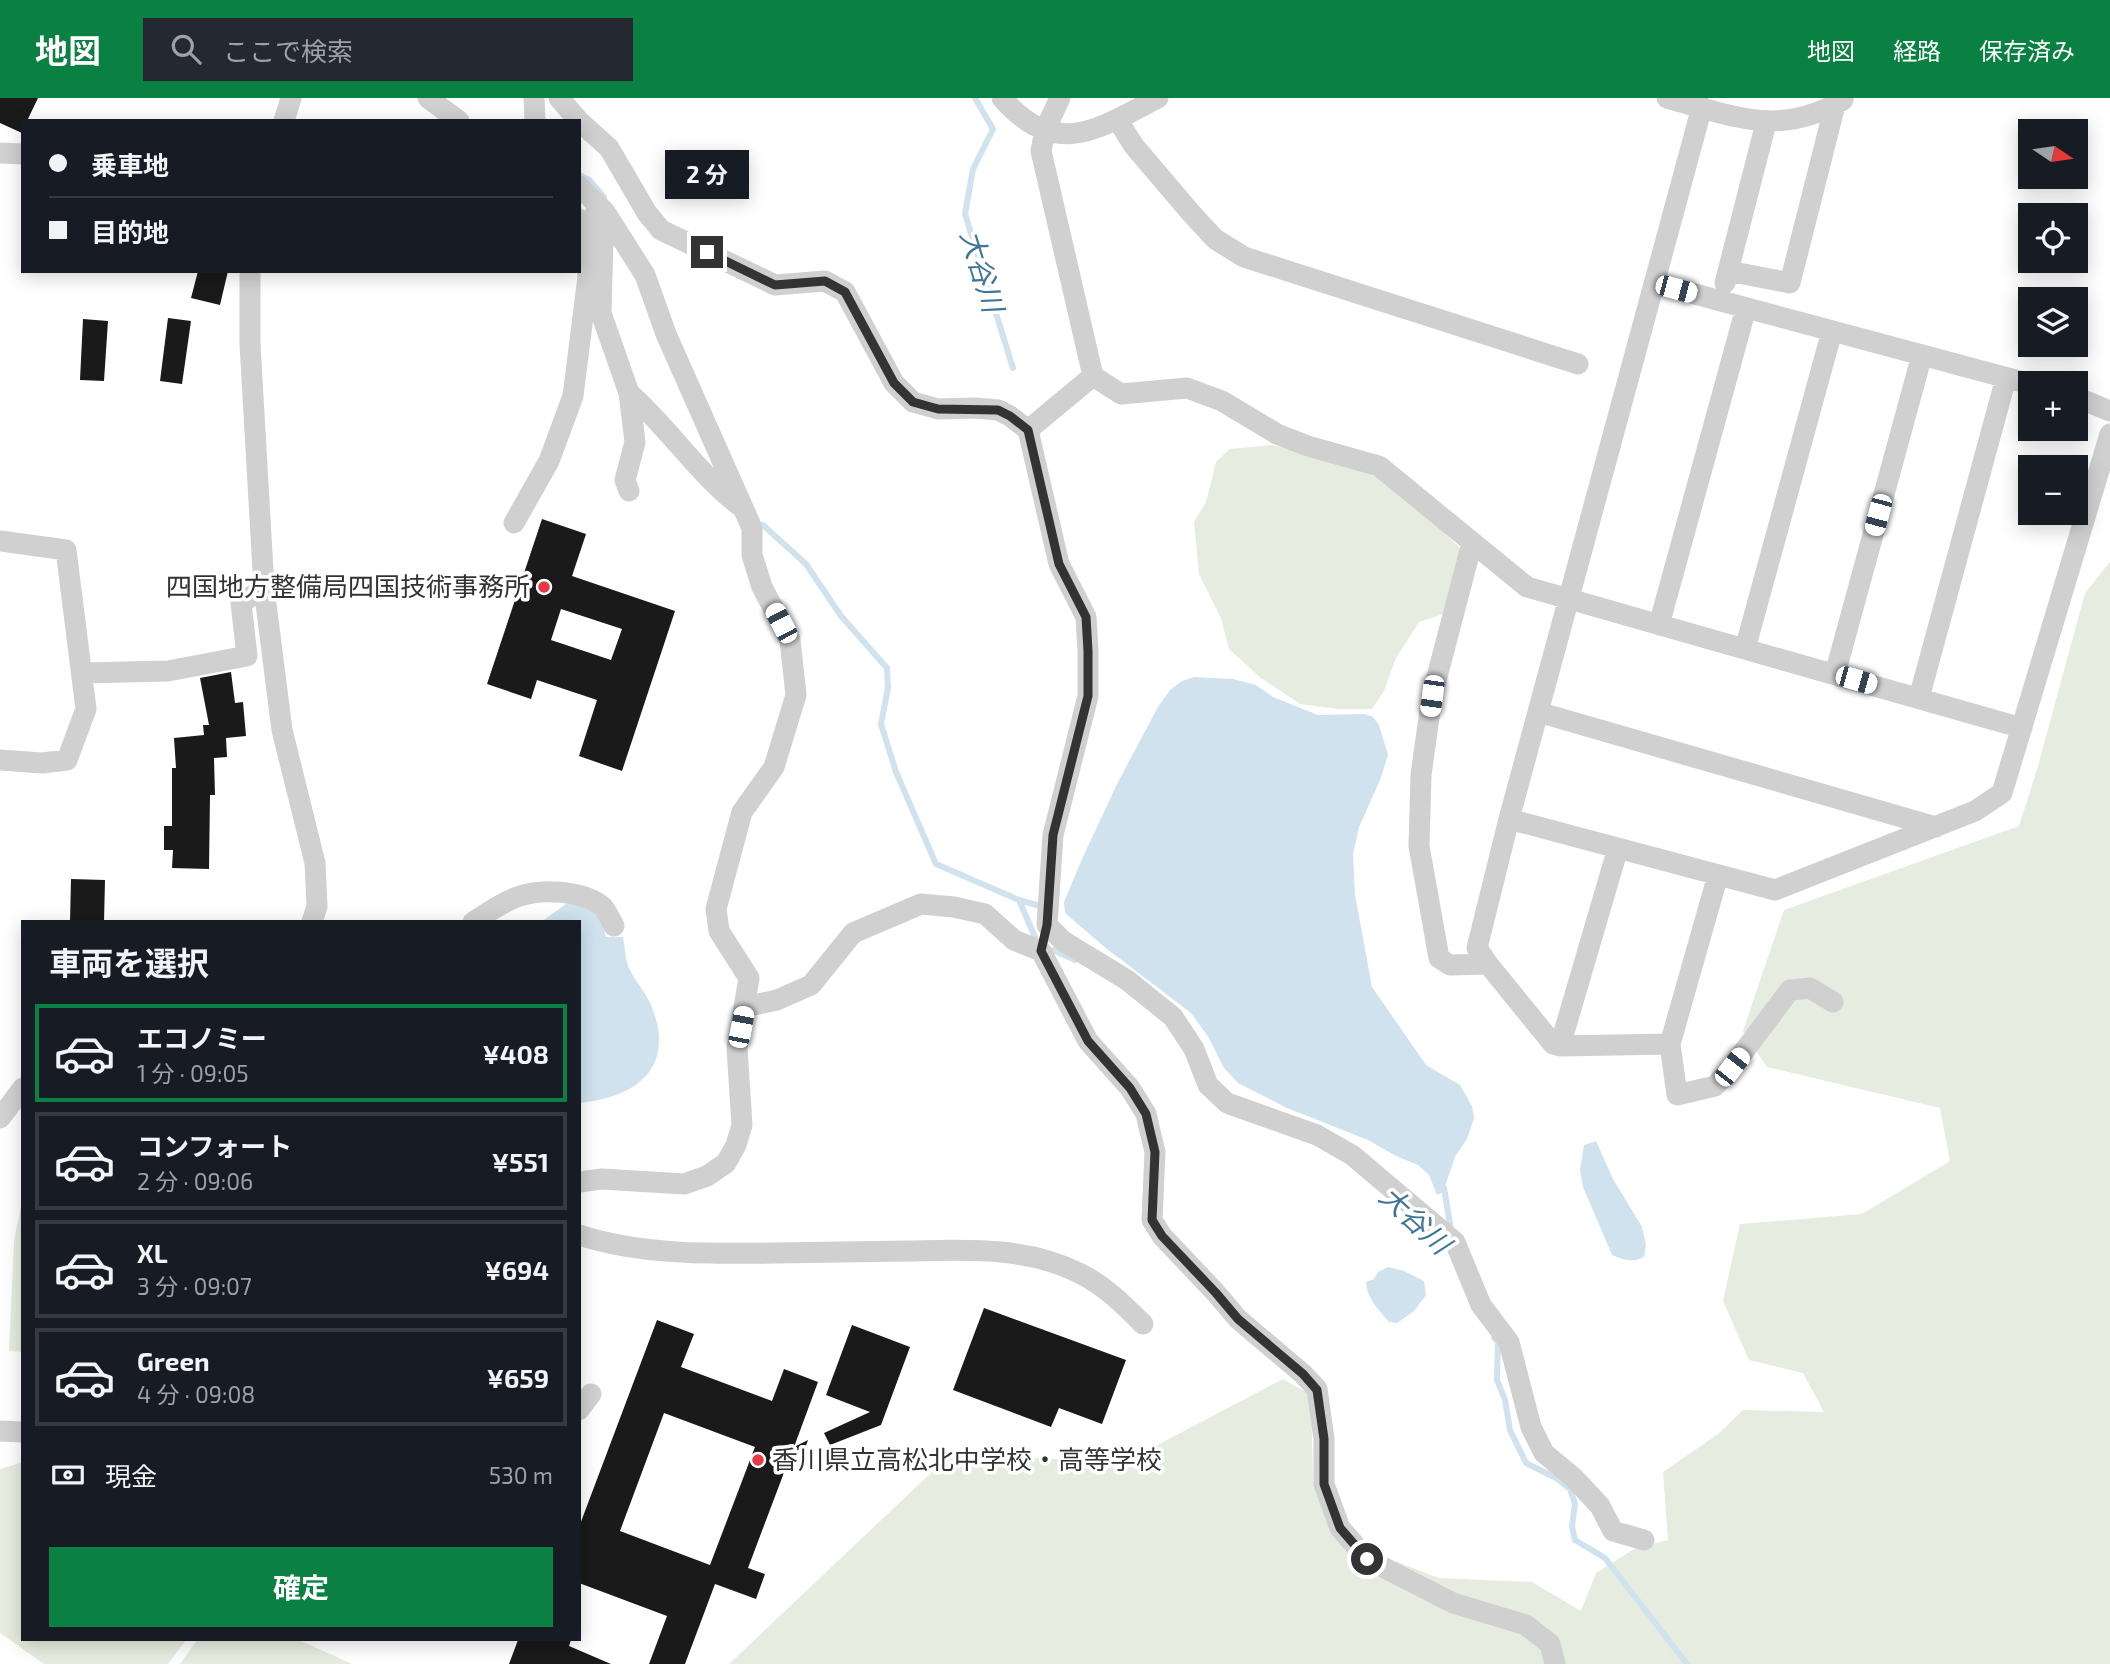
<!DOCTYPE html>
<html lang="ja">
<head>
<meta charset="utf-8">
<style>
	body { margin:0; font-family:"Exo 2","Noto Sans JP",sans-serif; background:#242831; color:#f1f3f6; height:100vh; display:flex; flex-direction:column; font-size:26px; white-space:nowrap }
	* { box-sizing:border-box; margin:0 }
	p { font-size:23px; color:#9ea1a6 }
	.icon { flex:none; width:38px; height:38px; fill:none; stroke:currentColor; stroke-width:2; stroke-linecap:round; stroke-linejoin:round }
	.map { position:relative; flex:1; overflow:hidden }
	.drawer { position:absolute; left:21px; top:822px; width:560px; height:721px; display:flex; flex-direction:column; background:#171b24; border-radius:0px; box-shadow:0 4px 18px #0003 }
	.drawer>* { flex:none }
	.banner { position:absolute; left:21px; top:21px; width:560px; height:154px; border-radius:0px; box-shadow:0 4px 18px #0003; display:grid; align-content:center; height:154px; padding:0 28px; background:#171b24 }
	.needle { width:46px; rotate:103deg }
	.controls { position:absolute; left:2018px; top:21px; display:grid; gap:14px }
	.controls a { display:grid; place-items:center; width:70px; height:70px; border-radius:0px; background:#171b24; box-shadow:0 4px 18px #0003; font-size:35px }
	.end { position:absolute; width:32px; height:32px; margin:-16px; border:9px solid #333; background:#fff; box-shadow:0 0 0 4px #fff }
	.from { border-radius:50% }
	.bubble { position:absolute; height:49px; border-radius:0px; background:#171b24; box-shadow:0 4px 18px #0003; font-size:23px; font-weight:700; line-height:49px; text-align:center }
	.car { position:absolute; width:21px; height:42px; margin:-21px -10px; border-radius:9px; box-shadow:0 0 5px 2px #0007; background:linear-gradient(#fff 24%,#345 0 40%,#fff 0 76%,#345 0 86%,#fff 0) }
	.banner b { display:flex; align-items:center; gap:24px; height:66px; font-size:26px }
	.banner b+b { border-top:2px solid #363941 }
	.banner i { width:18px; height:18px; background:#f1f3f6 }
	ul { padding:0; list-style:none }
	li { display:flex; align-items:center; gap:21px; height:98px; margin:0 14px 10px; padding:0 14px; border:4px solid #363941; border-radius:0px }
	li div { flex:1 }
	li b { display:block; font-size:26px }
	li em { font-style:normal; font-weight:700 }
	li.active { border-color:#0b8043 }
	li>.icon { width:63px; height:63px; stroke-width:1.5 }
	h2 { padding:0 28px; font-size:32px; line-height:84px }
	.pay { display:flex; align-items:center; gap:18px; height:77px; padding:0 28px; font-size:26px }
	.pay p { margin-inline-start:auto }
	.cta { display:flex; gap:14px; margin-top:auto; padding:14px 28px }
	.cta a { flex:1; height:80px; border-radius:0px; background:#0b8043; color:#fff; font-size:28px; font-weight:700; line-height:80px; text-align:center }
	header { display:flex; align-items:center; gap:42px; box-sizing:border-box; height:98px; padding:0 35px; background:#0b8043; color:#fff }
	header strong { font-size:33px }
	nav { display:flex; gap:38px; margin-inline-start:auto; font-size:24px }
	.search { width:490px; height:63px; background:#242831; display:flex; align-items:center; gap:18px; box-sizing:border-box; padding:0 24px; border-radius:0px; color:#9ea1a6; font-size:26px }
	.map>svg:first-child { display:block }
	.green { fill:#e6ecdf }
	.water { fill:#cfe2ee }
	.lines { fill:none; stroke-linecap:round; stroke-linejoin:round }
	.stream { stroke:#cfe2ee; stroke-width:6 }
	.building { fill:#1a1a1a; fill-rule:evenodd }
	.minor { stroke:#d0d0d0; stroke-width:21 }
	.route { stroke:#333; stroke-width:9 }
	.poi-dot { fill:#e63946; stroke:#fff; stroke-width:2.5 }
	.labels { text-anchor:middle; stroke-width:7; stroke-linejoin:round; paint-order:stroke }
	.poi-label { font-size:26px; fill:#333; stroke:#fff; text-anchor:end }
	.water-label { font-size:28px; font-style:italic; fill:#3f7597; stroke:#fff }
</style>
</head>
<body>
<header>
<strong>地図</strong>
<div class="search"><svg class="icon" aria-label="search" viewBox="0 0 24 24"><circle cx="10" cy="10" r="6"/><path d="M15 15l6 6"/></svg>ここで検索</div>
<nav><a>地図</a><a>経路</a><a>保存済み</a></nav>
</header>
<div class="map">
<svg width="2110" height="1566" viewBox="0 0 2110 1566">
	<rect width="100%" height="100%" fill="#fff"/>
	<path class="green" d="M1272 347 1305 354 1376 377 1418 409 1461 451 1443 516 1419 524 1396 560 1384 593 1372 611H1339L1300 606 1261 580 1229 551 1221 520 1199 476 1194 424 1206 404 1216 364 1230 351Z
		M2110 464V1566H729L951 1356 1125 1364 1283 1281 1311 1297 1313 1383 1340 1442 1439 1480 1532 1484 1581 1513 1596 1475 1634 1451 1668 1442 1663 1374 1718 1336 1743 1312 1824 1314 1803 1275 1749 1262 1723 1203 1740 1126 1862 1116 1950 1063 1940 1010 1767 969 1743 933 1784 812 2019 728 2038 668 2085 495Z
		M23 1098V1254L9 1253 14 1143Z
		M23 1364V1542H186L168 1566H44L0 1535V1371Z
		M197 1542H299L352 1566H180Z"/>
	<path class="water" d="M1194 579 1233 581 1256 587 1273 599 1318 617 1364 616 1373 619 1379 627 1388 657 1380 682 1359 729 1353 756 1355 797 1372 889 1426 967 1460 987 1472 1008 1474 1020 1467 1041 1455 1059 1443 1094 1437 1097 1429 1077 1418 1067 1396 1058 1368 1042 1287 1010 1238 985 1224 970 1209 940 1191 915 1107 851 1065 815 1064 804 1082 761 1118 684 1158 609 1170 592 1182 583Z
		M573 801 598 813 606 839H623C625 849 625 861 629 870 636 885 648 897 653 912 675 972 634 1000 579 1005V824H541Z
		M1596 1043 1613 1081 1642 1129 1646 1147 1644 1159C1633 1165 1623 1162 1612 1157L1583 1089 1580 1072 1584 1047Z
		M1388 1169 1404 1173 1424 1183 1426 1197 1414 1213 1397 1225 1389 1224C1379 1212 1367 1201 1366 1184L1374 1181 1378 1174Z"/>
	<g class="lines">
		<path class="stream" d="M975 0 993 31 973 71 965 116 1013 270
			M579 77 589 82 604 99
			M763 427 806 466 841 518 887 570 888 590 881 626 896 674 936 766 1019 802 1035 839
			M1019 802 1040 808
			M1053 852 1075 862
			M1444 1090 1451 1132
			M1494 1240 1498 1244 1497 1282 1505 1302 1510 1332 1526 1365 1556 1380 1570 1391 1575 1406 1572 1428 1575 1442 1605 1460 1687 1566"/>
	</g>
	<path class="building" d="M0 0H38L27 23H23L22 35 0 25Z
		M198 173H228L220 207 191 200Z
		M168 220 191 223 182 286 160 283Z
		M83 221 108 223 104 283 80 282Z
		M542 421 586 436 572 478 675 513 622 673 579 658 597 602 537 582 531 601 487 586ZM561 511 622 531 611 562 551 542Z
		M231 574 235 605 243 604 246 638 226 640 227 659 214 660 215 697H210L209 771 172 770 173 752H164V728H172V670H176L174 640 204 637 203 627H209L200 580Z
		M71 781 105 782 104 824H70Z
		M984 1210 1126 1262 1102 1326 1059 1310 1051 1329 953 1292Z
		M657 1222 694 1236 681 1269 772 1303 784 1271 818 1284 794 1349 808 1342 799 1368 788 1364 748 1470 765 1476 756 1501 715 1486 685 1566H649L667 1518 579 1485V1429ZM664 1315 755 1349 710 1467 620 1433Z
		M852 1227 910 1249 881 1327 830 1347 824 1335 870 1314 826 1297Z
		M518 1542H571L569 1548 611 1566H509Z"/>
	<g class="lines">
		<path class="minor" d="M428 0 459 23
			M534 0 535 23
			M559 0 579 23
			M1002 0C1056 62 1098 31 1158 0
			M1060 0 1045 32 1041 53 1093 278 1121 296 1187 290 1222 303 1277 336 1308 348 1379 368 1527 489 2022 630
			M1667 0C1733 18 1779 40 1843 2
			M1702 9 1509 721 1775 792 1975 713 2002 695 2110 336
			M1117 21 1134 48 1191 115 1215 141 1244 159 1578 266
			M284 23 291 0
			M579 23 609 50 647 115 661 132 775 187 825 183 845 194 894 285 913 304 938 311 976 310 998 312 1010 318 1028 332
			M0 55 23 56
			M579 88 605 114 645 177 666 236 752 430V457L762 489 790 542 796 597 774 669 742 714 716 811 719 833 749 880 737 950 742 1027 736 1047 726 1065 707 1078 684 1086 602 1081 579 1084
			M596 112 603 141 601 215 629 295 635 344 625 382 629 393
			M250 173V246L264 490 282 632 315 765 317 808 312 824
			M1728 173 1790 185 1835 7
			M1654 185 2030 286
			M1725 185 1766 25
			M1093 278 1028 332 1059 466 1086 519 1088 553V598L1053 737 1047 827 1063 843 1127 882 1173 919 1194 951 1208 987 1227 1005 1317 1037 1352 1057 1455 1144 1481 1207 1509 1244 1531 1329 1544 1355 1574 1380 1600 1408 1613 1433 1644 1442
			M629 295C669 330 698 376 740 408
			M2076 299 2110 313
			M514 425 549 363 573 298 588 179 584 129 579 121
			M0 443 66 452 86 611 67 662 42 665 0 662
			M1472 445 1432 598 1421 677 1419 748 1439 860 1450 867 1488 866
			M1659 527 1746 210
			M1745 551 1832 233
			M83 575 168 573 247 558 241 505 264 490
			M1835 576 1922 257
			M1919 600 2006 280
			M1538 614 1936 729
			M1509 721 1477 850 1488 866 1553 946 1560 948 1670 946 1718 777
			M473 824C487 815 501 805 517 799 540 790 583 792 603 809 607 814 611 822 614 828
			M745 909 777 902 811 887 853 835 921 806 954 809 985 816 1014 842 1041 853 1088 943 1130 990 1146 1016 1155 1054 1152 1122 1162 1138 1216 1195 1238 1221 1303 1276 1317 1291 1324 1341V1386L1340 1430 1367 1461 1453 1505 1526 1527 1550 1546 1555 1566
			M1670 946 1677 997 1715 988 1732 969 1790 892 1810 890 1833 904
			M1560 948 1618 750
			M0 1020 23 990
			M579 1137C641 1157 710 1156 775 1155 819 1154 864 1154 908 1153 967 1152 1027 1148 1081 1176 1105 1188 1124 1207 1143 1226
			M579 1312 591 1296
			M0 1333 23 1334"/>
	</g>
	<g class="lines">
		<path class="route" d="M707 154 775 187 825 183 845 194 894 285 913 304 938 311 998 312 1010 318 1028 332 1059 466 1086 519 1088 553V598L1053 737 1047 827 1041 853 1088 943 1130 990 1146 1016 1155 1054 1152 1122 1162 1138 1216 1195 1238 1221 1303 1276 1317 1292 1324 1341V1386L1340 1430 1367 1461"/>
	</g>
	<g class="poi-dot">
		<circle cx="544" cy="489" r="7"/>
		<circle cx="758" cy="1362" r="7"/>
	</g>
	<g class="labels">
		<g class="poi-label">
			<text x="530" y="498">四国地方整備局四国技術事務所</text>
			<text x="772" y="1371" text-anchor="start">香川県立高松北中学校・高等学校</text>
		</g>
		<g class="water-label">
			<text transform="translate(982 173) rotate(73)" y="10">大谷川</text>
			<text transform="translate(1415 1122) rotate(43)" y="10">大谷川</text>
		</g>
	</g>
</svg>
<div class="controls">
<a><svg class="needle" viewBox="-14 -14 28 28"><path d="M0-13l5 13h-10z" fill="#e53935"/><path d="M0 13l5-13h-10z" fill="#9ea1a6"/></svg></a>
<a><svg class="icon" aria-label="locate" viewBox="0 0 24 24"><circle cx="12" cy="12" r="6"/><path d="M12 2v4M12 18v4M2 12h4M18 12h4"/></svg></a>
<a><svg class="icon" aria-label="layers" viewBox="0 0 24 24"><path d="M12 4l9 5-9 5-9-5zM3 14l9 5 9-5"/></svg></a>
<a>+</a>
<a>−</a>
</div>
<i class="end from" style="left:1367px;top:1461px"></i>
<i class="end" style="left:707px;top:154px"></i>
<div class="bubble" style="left:665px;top:52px;width:84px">2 分</div>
<i class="car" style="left:1676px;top:191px;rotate:105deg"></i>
<i class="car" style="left:1878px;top:417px;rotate:195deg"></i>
<i class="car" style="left:781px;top:525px;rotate:332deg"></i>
<i class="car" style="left:1856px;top:582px;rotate:106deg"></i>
<i class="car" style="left:1432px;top:598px;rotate:188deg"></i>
<i class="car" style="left:741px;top:929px;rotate:11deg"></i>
<i class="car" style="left:1732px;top:969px;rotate:38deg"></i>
<div class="banner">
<b><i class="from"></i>乗車地</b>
<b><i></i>目的地</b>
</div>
<section class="drawer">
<h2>車両を選択</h2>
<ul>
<li class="active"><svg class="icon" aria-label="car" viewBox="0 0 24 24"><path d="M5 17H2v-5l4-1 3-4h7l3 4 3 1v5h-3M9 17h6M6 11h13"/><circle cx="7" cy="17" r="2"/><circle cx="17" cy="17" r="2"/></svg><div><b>エコノミー</b><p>1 分 · 09:05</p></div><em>¥408</em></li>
<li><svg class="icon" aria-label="car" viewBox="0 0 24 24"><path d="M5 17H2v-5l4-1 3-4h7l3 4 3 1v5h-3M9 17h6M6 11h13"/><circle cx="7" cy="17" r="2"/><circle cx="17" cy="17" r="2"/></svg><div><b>コンフォート</b><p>2 分 · 09:06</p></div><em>¥551</em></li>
<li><svg class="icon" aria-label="car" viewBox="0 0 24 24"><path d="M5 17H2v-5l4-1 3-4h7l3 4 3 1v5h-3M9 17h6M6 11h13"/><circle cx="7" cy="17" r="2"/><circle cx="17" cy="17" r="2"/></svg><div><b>XL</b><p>3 分 · 09:07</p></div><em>¥694</em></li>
<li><svg class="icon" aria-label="car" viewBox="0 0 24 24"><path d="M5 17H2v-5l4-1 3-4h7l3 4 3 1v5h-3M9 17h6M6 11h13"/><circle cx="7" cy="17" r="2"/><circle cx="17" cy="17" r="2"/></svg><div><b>Green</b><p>4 分 · 09:08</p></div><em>¥659</em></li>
</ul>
<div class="pay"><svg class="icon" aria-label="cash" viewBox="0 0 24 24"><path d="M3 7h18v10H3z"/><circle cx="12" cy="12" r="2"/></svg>現金<p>530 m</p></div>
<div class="cta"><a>確定</a></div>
</section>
</div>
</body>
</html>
